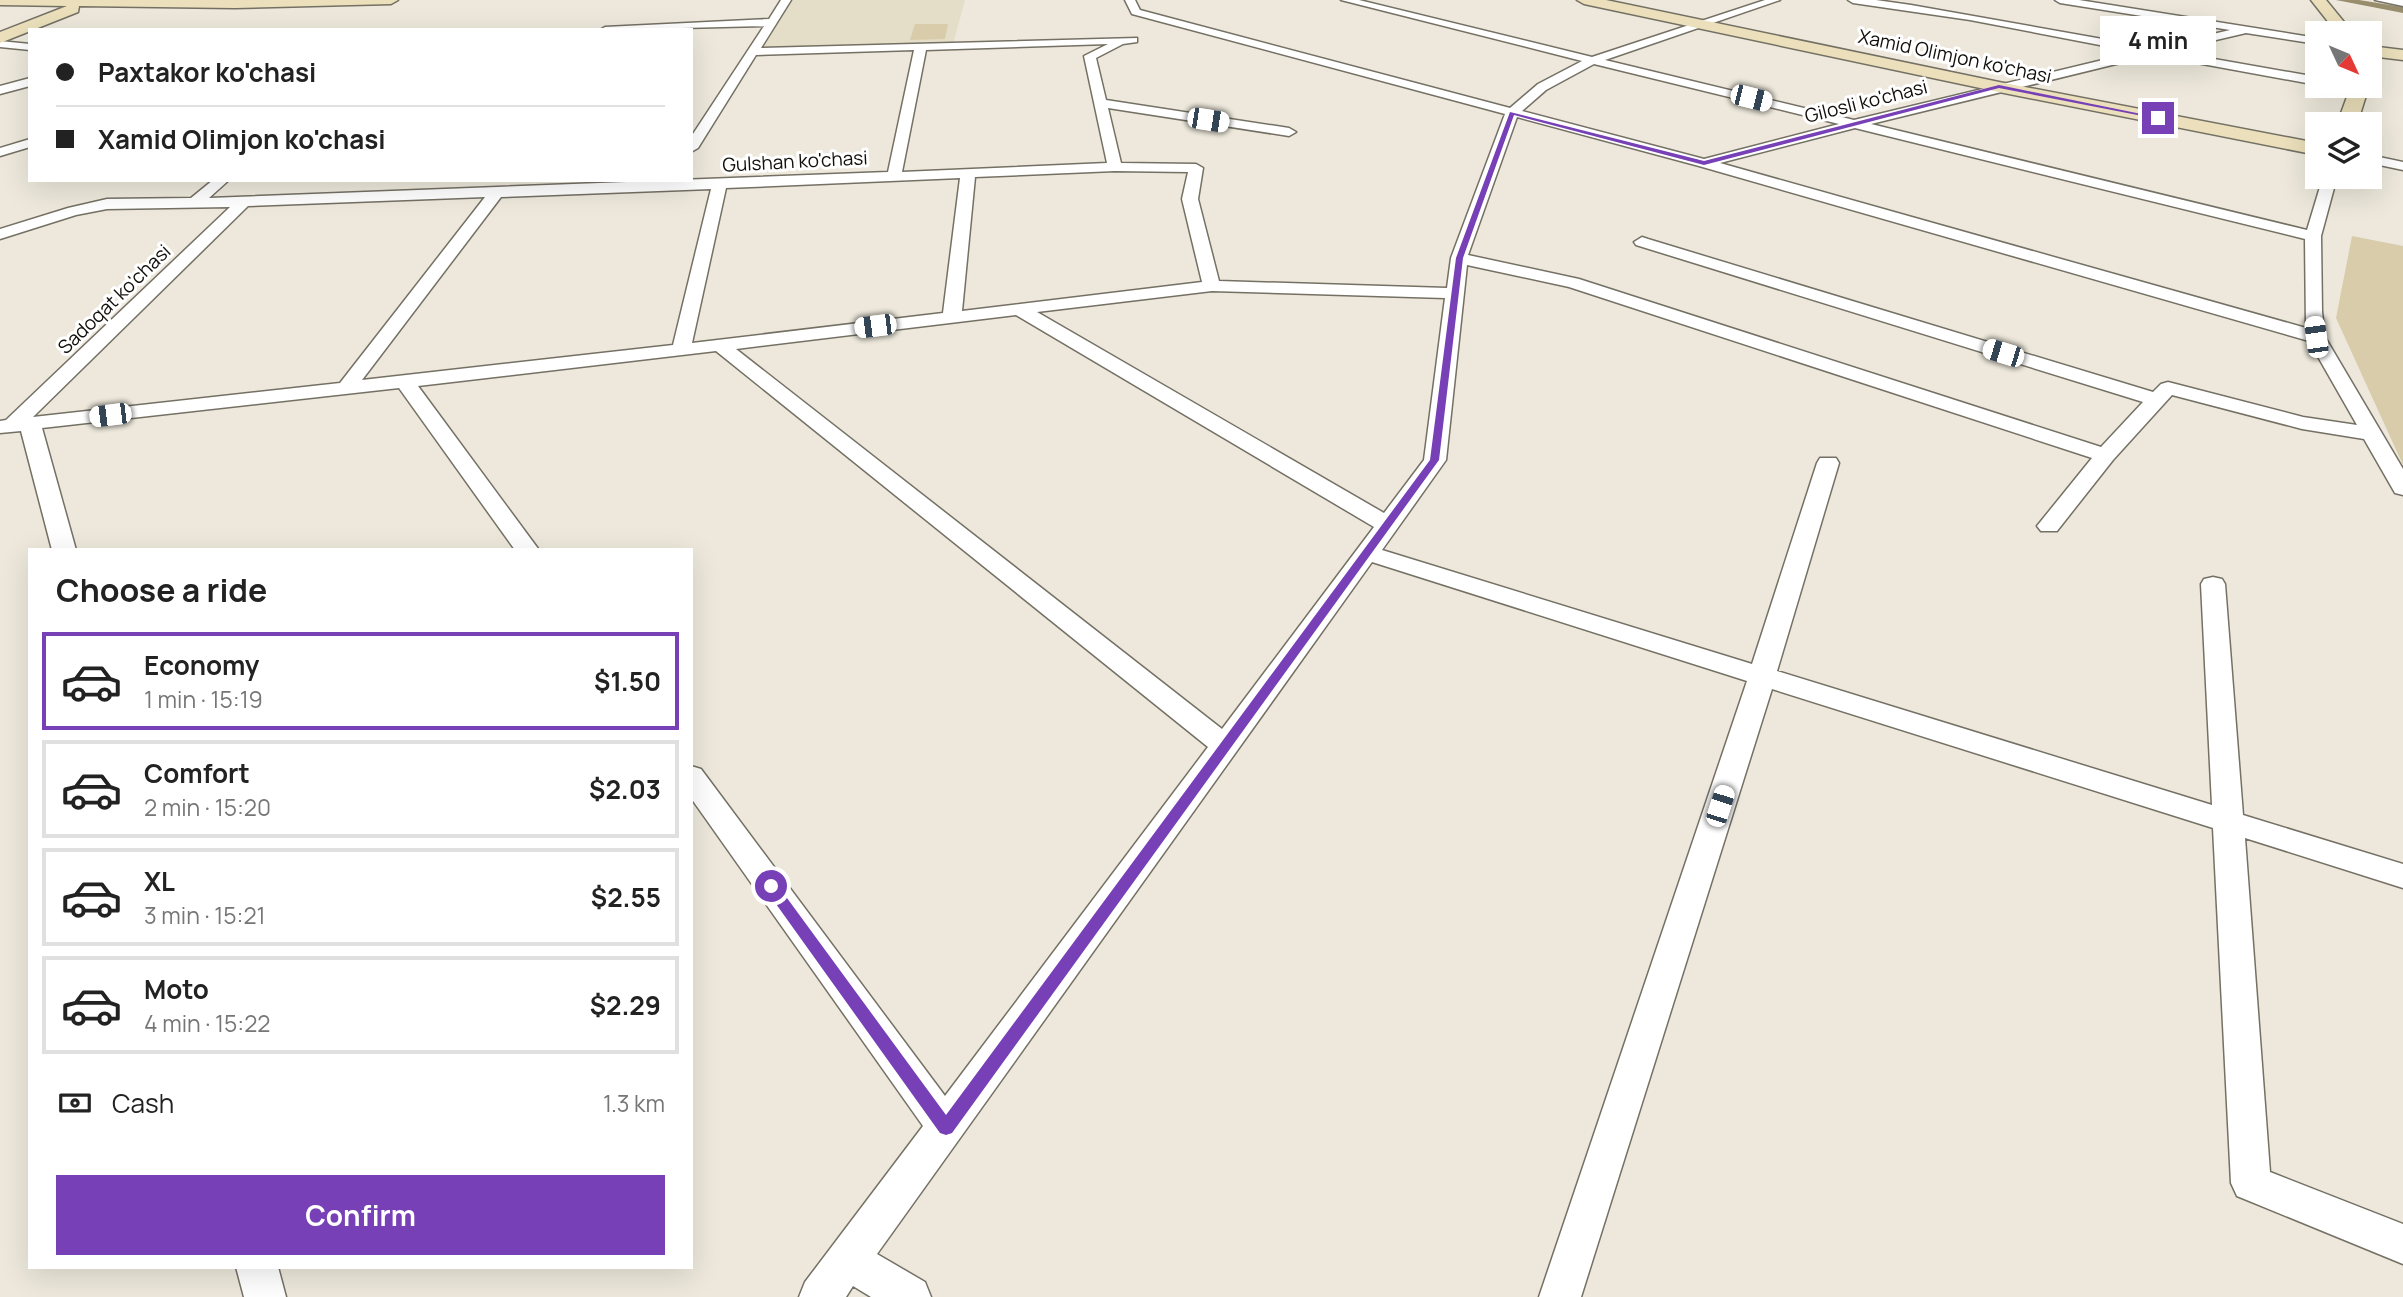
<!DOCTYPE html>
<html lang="en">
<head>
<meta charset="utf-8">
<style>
	body { margin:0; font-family:Manrope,sans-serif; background:#f6f6f6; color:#222; height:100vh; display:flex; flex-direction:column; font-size:26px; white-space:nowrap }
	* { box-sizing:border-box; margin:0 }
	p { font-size:23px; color:#767676 }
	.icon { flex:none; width:38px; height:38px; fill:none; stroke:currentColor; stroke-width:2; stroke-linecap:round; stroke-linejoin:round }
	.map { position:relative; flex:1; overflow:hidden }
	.drawer { position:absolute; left:28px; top:548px; width:665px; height:721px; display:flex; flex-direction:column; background:#fff; border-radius:0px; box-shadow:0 7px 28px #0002 }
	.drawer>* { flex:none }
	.hud { position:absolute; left:28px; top:28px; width:665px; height:154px; border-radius:0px; box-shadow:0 7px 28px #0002; display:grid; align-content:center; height:154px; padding:0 28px; background:#fff }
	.needle { width:46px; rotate:134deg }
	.controls { position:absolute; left:2305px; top:21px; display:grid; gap:14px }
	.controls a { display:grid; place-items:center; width:77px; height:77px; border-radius:0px; background:#fff; box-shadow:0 7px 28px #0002; font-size:35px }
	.end { position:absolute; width:32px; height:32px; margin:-16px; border:9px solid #7740b7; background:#fff; box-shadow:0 0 0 4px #fff }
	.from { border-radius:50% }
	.bubble { position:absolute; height:49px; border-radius:0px; background:#fff; box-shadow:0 7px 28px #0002; font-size:23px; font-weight:700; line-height:49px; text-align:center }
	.car { position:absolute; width:21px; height:42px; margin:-21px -10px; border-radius:9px; box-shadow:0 0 5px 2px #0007; background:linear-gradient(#fff 24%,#345 0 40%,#fff 0 76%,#345 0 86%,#fff 0) }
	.hud b { display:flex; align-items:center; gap:24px; height:66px; font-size:26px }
	.hud b+b { border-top:2px solid #e0e0e0 }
	.hud i { width:18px; height:18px; background:#222 }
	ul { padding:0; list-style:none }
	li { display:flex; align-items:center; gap:21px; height:98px; margin:0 14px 10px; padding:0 14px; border:4px solid #e0e0e0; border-radius:0px }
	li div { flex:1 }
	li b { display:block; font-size:26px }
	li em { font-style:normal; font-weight:700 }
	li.active { border-color:#7740b7 }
	li>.icon { width:63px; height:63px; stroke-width:1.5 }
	h2 { padding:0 28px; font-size:32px; line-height:84px }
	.pay { display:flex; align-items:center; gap:18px; height:77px; padding:0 28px; font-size:26px }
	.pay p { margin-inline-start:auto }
	.action { display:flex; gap:14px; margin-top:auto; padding:14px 28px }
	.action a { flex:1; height:80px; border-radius:0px; background:#7740b7; color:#fff; font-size:28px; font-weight:700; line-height:80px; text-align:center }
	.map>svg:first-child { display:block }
	.built { fill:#e4ddc8 }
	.green { fill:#d8ccab }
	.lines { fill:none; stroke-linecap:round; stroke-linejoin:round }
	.canal { fill:#988d6c; fill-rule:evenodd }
	.street-casing { stroke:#747064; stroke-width:3 }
	.secondary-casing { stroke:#747064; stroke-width:3 }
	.street { fill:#fff; fill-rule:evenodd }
	.secondary { fill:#ebe0bb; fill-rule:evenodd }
	.route { fill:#7740b7 }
	.labels { text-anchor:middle; stroke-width:6; stroke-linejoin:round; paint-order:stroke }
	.far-street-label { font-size:19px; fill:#110f0b; stroke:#fff }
</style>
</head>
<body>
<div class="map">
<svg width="2403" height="1297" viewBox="0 0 2403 1297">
	<rect width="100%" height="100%" fill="#ede8db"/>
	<path class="built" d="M793 0H965L953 44 762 49Z"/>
	<path class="green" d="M915 24H948L945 39 910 40Z
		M2352 236 2403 246V465L2336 318Z"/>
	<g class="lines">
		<path class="canal" d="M2336 0H2359L2403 7V13Z"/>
		<defs>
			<path id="street" d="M781 0H791L761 48 1137 38V42L1123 44 1096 58 1106 100 1289 128 1296 132 1289 136 1108 108 1121 163 1196 164 1203 168 1198 199 1219 281 1447 288 1451 258 1505 114 1132 14 1125 0H1135L1140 10 1510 108 1538 84 1582 61 1341 0H1359L1592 57 1765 0H1780L1605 60 1854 120 2136 52 1970 20 1853 3 1848 0H1876L1911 5 2153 48 2230 30 2060 3 2055 0H2079L2317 38V44L2246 33 2169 51 2317 77V85L2153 55 1871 124 2307 230 2323 177H2337L2321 236 2322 312 2325 337 2403 469V495L2395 493 2364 439 2302 429 2172 395 2113 460 2057 531H2041L2037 526 2092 458 1569 287 1467 265 1446 460 1382 550 1752 664 1817 463 1820 458H1836L1839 463 1777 671 2212 805 2201 584 2204 579 2213 577 2222 579 2225 584 2243 815 2403 864V888L2245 838 2270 1172 2403 1224V1264L2237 1196 2231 1183 2213 828 1772 689 1581 1297H1539L1747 681 1372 562 877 1254 925 1282 931 1297H871L853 1286 846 1297H799L805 1282 923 1126 691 798V766L701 769 945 1096 1208 747 716 351 418 386 539 550H515L399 388 42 428 76 550H52L21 431 0 433V421L6 420 230 207 107 209 76 215 0 239V229L68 208 107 199 191 198 213 180H229L209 198 888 172 914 50 756 55 698 148 691 152V137L764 26 600 30 605 27 769 19ZM1108 44 1084 56 1107 163 902 172 926 50ZM1594 64 1839 124 1704 159 1522 111 1546 90ZM1517 117 1699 166 2309 341 2357 425 2303 417 2168 382 2161 384 2153 392 1648 239 1642 237 1634 242 1636 245 2143 402 2101 447 1579 279 1468 255ZM1855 128 2305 239 2306 328 1720 163ZM1115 171 1188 172 1182 199 1202 282 962 311 975 177ZM960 178 943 313 692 343 726 188ZM711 189 673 345 362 380 501 197ZM485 197 340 383 33 417 248 206ZM1212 291 1445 298 1424 460 1384 513 1037 312ZM1016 315 1374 527 1222 729 736 349Z
				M2375 0H2403V6Z
				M0 41 30 44V50L0 47Z
				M30 78V86L0 94V86Z
				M30 139V147L0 156V148Z
				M2370 155 2403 162V170L2370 163Z
				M236 1267H278L286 1297H244Z"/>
			<path id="secondary" d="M0 0H398L391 4 235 8 79 6 78 12 0 43V32L67 6 0 5Z
				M1577 0H1606L1999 82 2317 143V155L1999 92 1584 4Z
				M2311 0H2326L2353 33H2337Z
				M2370 46 2403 50V60L2370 56Z
				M2351 86H2369L2357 124H2337Z"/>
		</defs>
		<use href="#street" class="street-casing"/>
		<use href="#secondary" class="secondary-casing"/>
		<use href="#street" class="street"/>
		<use href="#secondary" class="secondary"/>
	</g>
	<path class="route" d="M1999 85 2161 118 2158 119 1999 88 1704 165 1514 115 1463 258 1439 460 952 1133 946 1135 940 1133 766 890V883H776L946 1115 1430 460 1456 258 1510 112 1704 161Z"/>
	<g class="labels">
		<g class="far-street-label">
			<text transform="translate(1955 56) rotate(12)" y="7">Xamid Olimjon ko'chasi</text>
			<text transform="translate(1866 101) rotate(-14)" y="7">Gilosli ko'chasi</text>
			<text transform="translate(795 161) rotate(-3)" y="7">Gulshan ko'chasi</text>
			<text transform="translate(114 299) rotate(-44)" y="7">Sadoqat ko'chasi</text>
		</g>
	</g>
</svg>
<div class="controls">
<a><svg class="needle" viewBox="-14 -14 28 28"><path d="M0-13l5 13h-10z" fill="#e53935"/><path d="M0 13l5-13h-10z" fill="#767676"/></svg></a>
<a><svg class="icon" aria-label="layers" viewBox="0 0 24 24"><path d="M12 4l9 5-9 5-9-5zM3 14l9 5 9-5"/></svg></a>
</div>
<i class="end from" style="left:771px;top:886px"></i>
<i class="end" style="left:2158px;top:118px"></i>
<div class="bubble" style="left:2100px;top:16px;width:116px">4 min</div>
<i class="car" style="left:1751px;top:98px;rotate:104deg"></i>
<i class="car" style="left:1208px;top:120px;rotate:99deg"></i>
<i class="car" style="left:875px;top:326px;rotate:263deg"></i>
<i class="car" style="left:2316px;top:337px;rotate:352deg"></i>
<i class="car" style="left:2003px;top:353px;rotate:287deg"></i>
<i class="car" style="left:110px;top:415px;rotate:263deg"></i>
<i class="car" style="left:1720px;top:806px;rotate:18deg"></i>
<div class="hud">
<b><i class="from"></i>Paxtakor ko'chasi</b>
<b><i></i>Xamid Olimjon ko'chasi</b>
</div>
<section class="drawer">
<h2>Choose a ride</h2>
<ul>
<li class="active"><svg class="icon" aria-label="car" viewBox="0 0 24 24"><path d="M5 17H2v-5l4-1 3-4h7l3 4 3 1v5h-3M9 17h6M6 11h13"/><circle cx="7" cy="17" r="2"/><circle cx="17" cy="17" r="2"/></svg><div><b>Economy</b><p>1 min · 15:19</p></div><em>$1.50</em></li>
<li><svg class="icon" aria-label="car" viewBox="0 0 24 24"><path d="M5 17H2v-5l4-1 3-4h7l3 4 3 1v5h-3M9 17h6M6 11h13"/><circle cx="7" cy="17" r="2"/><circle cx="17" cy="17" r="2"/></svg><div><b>Comfort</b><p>2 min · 15:20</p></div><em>$2.03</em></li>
<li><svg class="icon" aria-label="car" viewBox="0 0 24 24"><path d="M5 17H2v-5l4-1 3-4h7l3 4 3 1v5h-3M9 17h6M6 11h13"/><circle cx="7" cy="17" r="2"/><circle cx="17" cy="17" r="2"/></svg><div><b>XL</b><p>3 min · 15:21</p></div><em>$2.55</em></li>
<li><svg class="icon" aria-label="car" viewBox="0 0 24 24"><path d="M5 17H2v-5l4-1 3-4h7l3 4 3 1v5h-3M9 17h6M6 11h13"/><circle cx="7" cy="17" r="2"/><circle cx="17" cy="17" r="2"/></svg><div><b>Moto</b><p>4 min · 15:22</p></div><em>$2.29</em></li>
</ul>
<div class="pay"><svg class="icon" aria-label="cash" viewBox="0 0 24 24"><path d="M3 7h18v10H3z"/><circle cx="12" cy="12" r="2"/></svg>Cash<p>1.3 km</p></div>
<div class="action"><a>Confirm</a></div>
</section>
</div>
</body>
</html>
